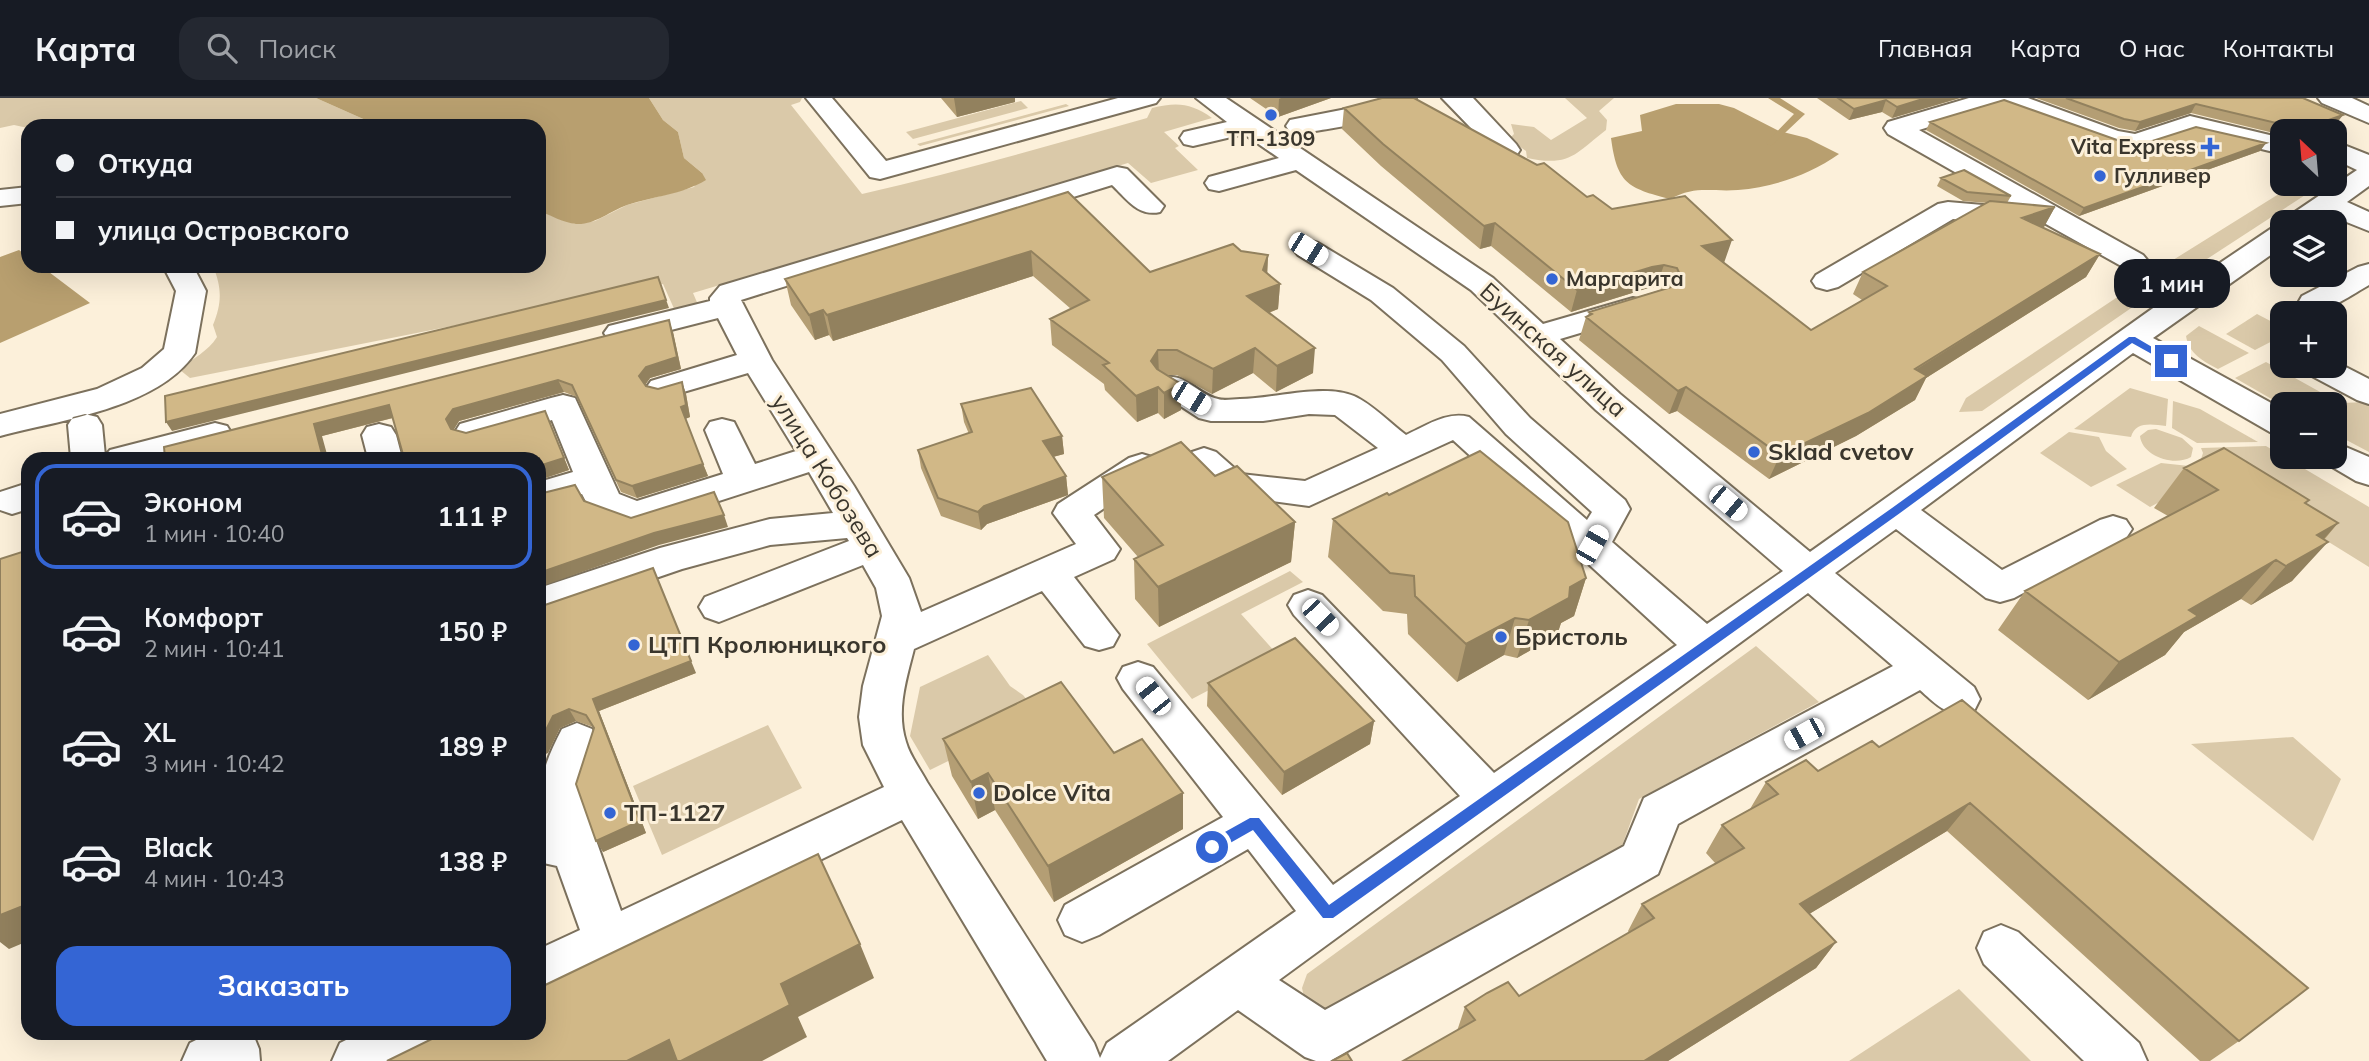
<!DOCTYPE html>
<html lang="ru">
<head>
<meta charset="utf-8">
<style>
	body { margin:0; font-family:Mulish,sans-serif; background:#242831; color:#f1f3f6; height:100vh; display:flex; flex-direction:column; font-size:26px; white-space:nowrap }
	* { box-sizing:border-box; margin:0 }
	p { font-size:23px; color:#9ea1a6 }
	.icon { flex:none; width:38px; height:38px; fill:none; stroke:currentColor; stroke-width:2; stroke-linecap:round; stroke-linejoin:round }
	.map { position:relative; flex:1; overflow:hidden }
	.side { position:absolute; left:21px; top:354px; width:525px; height:588px; display:flex; flex-direction:column; background:#171b24; border-radius:21px; box-shadow:0 7px 28px #0002 }
	.side>* { flex:none }
	.banner { position:absolute; left:21px; top:21px; width:525px; height:154px; border-radius:21px; box-shadow:0 7px 28px #0002; display:grid; align-content:center; height:154px; padding:0 35px; background:#171b24 }
	.needle { width:46px; rotate:334deg }
	.controls { position:absolute; left:2270px; top:21px; display:grid; gap:14px }
	.controls a { display:grid; place-items:center; width:77px; height:77px; border-radius:14px; background:#171b24; box-shadow:0 7px 28px #0002; font-size:35px }
	.end { position:absolute; width:32px; height:32px; margin:-16px; border:9px solid #3465d4; background:#fff; box-shadow:0 0 0 4px #fff }
	.from { border-radius:50% }
	.bubble { position:absolute; height:49px; border-radius:21px; background:#171b24; box-shadow:0 7px 28px #0002; font-size:23px; font-weight:700; line-height:49px; text-align:center }
	.car { position:absolute; width:21px; height:42px; margin:-21px -10px; border-radius:9px; box-shadow:0 0 5px 2px #0007; background:linear-gradient(#fff 24%,#345 0 40%,#fff 0 76%,#345 0 86%,#fff 0) }
	.banner b { display:flex; align-items:center; gap:24px; height:66px; font-size:26px }
	.banner b+b { border-top:2px solid #363941 }
	.banner i { width:18px; height:18px; background:#f1f3f6 }
	ul { padding:12px 0 0; list-style:none }
	li { display:flex; align-items:center; gap:21px; height:105px; margin:0 14px 10px; padding:0 21px; border:4px solid transparent; border-radius:21px }
	li div { flex:1 }
	li b { display:block; font-size:26px }
	li em { font-style:normal; font-weight:700 }
	li.active { border-color:#3465d4 }
	li>.icon { width:63px; height:63px; stroke-width:1.5 }
	.action { display:flex; gap:14px; margin-top:auto; padding:14px 35px }
	.action a { flex:1; height:80px; border-radius:21px; background:#3465d4; color:#fff; font-size:28px; font-weight:700; line-height:80px; text-align:center }
	header { display:flex; align-items:center; gap:42px; box-sizing:border-box; height:98px; padding:0 35px; background:#171b24; border-bottom:2px solid #363941 }
	header strong { font-size:33px }
	nav { display:flex; gap:38px; margin-inline-start:auto; font-size:24px }
	.search { width:490px; height:63px; background:#242831; display:flex; align-items:center; gap:18px; box-sizing:border-box; padding:0 24px; border-radius:21px; color:#9ea1a6; font-size:26px }
	.map>svg:first-child { display:block }
	.green { fill:#dac9a9 }
	.water { fill:#b89f6f }
	.lines { fill:none; stroke-linecap:round; stroke-linejoin:round }
	.stream { fill:#b89f6f; fill-rule:evenodd }
	.minor-casing { stroke:#7c715d; stroke-width:4 }
	.major-casing { stroke:#7c715d; stroke-width:4 }
	.minor { fill:#fff; fill-rule:evenodd }
	.major { fill:#fff; fill-rule:evenodd }
	.wall { fill:#b49e74 }
	.shaded-wall { fill:#92815e }
	.building { fill:#d1b887; stroke:#92815e; stroke-width:2 }
	.route { fill:#3465d4 }
	.poi-dot { fill:#3465d4; stroke:#fcf0da; stroke-width:2.5 }
	.labels { text-anchor:middle; stroke-width:6; stroke-linejoin:round; paint-order:stroke }
	.far-poi-label { font-size:21px; font-weight:bold; fill:#3a362d; stroke:#fcf0da; text-anchor:start }
	.street-label { font-size:24px; fill:#3a362d; stroke:#fcf0da }
	.poi-label { font-size:24px; font-weight:bold; fill:#3a362d; stroke:#fcf0da; text-anchor:start }
</style>
</head>
<body>
<header>
<strong>Карта</strong>
<div class="search"><svg class="icon" aria-label="search" viewBox="0 0 24 24"><circle cx="10" cy="10" r="6"/><path d="M15 15l6 6"/></svg>Поиск</div>
<nav><a>Главная</a><a>Карта</a><a>О нас</a><a>Контакты</a></nav>
</header>
<div class="map">
<svg width="2369" height="963" viewBox="0 0 2369 963">
	<rect width="100%" height="100%" fill="#fcf0da"/>
	<path class="green" d="M0 0H316L379 28H136L100 24 98 28 28 30 14 27 0 30Z
		M649 0H802L800 4 791 7 862 96C958 74 1052 47 1147 20L1152 10C1177 4 1191 5 1212 20L1164 34 1179 48 1175 50 1198 72 1151 85 1128 65 693 195 699 209 676 215 663 186 190 280 180 272C192 260 208 254 217 239L213 227C222 205 222 190 213 168H539V113L575 126 595 123 627 107 694 89 702 75 684 60 678 34 663 22Z
		M1565 0H1614L1599 13 1607 22 1606 32C1575 56 1570 69 1527 60L1526 53 1509 41 1514 36 1511 26 1534 29 1551 42 1587 20Z
		M1021 3 1028 10 913 41 906 34Z
		M1066 6 1069 8 920 48 917 46Z
		M2295 86 2319 88 2184 176 2165 167Z
		M2131 190 2137 206 1982 313 1959 314 1966 300Z
		M2257 216 2282 229V238L2255 252 2226 236Z
		M2199 228 2249 255 2218 271C2203 263 2189 256 2186 238Z
		M2266 264 2340 305 2369 304V354L2335 336 2334 306 2282 307 2235 280Z
		M2130 290 2168 301 2166 328C2152 326 2135 323 2131 339L2074 331Z
		M2173 303 2200 311 2258 344 2197 345 2172 330Z
		M2156 331 2182 340 2193 350 2191 359C2174 369 2142 358 2140 338L2148 332Z
		M2069 334 2099 339 2106 353 2127 371 2091 389 2040 355Z
		M2266 348 2369 409V469L2200 364 2203 355 2201 350Z
		M2161 365 2189 368 2211 377 2150 409 2116 387Z
		M1290 473 1303 484 1241 516 1277 556 1192 601 1147 546Z
		M1756 548 1819 604 1639 701 1622 748 1336 908C1319 916 1305 908 1302 890L1307 876Z
		M988 557 1010 588 1023 597 1037 614 997 639 930 672 910 638 920 589Z
		M768 627 802 690 662 757 633 688Z
		M2293 639 2341 681 2313 743 2191 646Z
		M1959 891 2031 963H1849Z"/>
	<path class="water" d="M316 0H649L663 22 678 34 684 60 702 75 706 82C681 97 654 98 627 107 610 113 595 127 576 126 564 125 550 117 539 113V28H379Z
		M1676 6H1719L1734 10 1779 33 1807 40 1839 56C1809 77 1774 89 1738 92 1710 94 1696 87 1670 101 1627 90 1617 85 1611 40L1642 33 1640 17Z
		M19 152 28 159V168H41L90 205 0 245V159Z"/>
	<g class="lines">
		<path class="stream" d="M1768 0H1780L1805 16 1771 48 1766 45 1768 43 1794 16Z"/>
		<defs>
			<path id="minor" d="M806 0H832L886 63 1118 0H1160L1156 5 880 81 870 79Z
				M1196 0H1226L1493 180 1543 226 1633 200 1644 202 1648 209 1644 216 1560 241 1620 296 1810 454 2156 208 2272 130 2282 127V149L2153 240 2282 311V337L2270 334 2133 255 1921 412 2002 472 2100 422 2113 418 2126 422 2132 431 2126 440 2014 500 2000 504 1986 500 1896 431 1835 475 1974 589 1980 601 1974 613C1949 621 1938 608 1920 592L1678 726 1658 776 1330 963H1316L1305 959 1238 912 1168 963H1047L902 722 539 899V851L580 832 557 768 539 764V724L544 725C534 691 546 661 562 631L577 625 592 631 598 643 580 697 621 813 884 689 863 647 859 619 863 588 882 518 876 490 863 467 719 524 705 519 699 509 705 499 849 443 847 440 770 447 682 471 539 520V490L660 450 770 421 833 415 809 374 635 430 591 413 582 396 539 408V384L573 374 552 322 472 345 460 342 455 334 460 326 551 300 563 297 575 300 619 396 637 403 723 376 705 332 710 324 722 321 734 324 755 366 796 353 748 275 663 300 651 297 646 290 651 283 737 257 718 220 620 245 609 242 604 235 609 228 710 203V200L720 188 1117 69 1127 71 1164 108 1160 114C1138 119 1127 101 1112 87L741 202 772 262 854 388 909 480 921 514 1076 446 1053 415 1058 406 1129 360 1142 356 1155 360 1160 368 1155 376 1094 417 1120 451 1114 461 1074 479 1119 537 1113 548 1099 552 1085 548 1042 493 914 551C906 582 896 613 906 644 910 658 920 671 927 684L1094 945 1100 960 1107 945 1296 813 1248 751 1099 837 1082 844 1065 837 1058 822 1065 807 1223 719 1123 591 1117 580 1123 569 1138 564 1153 569 1333 787 1460 698 1294 517 1288 507 1294 497 1308 492 1322 497 1494 675 1677 547 1453 342 1309 408 1218 396 1186 362 1192 354 1204 350 1216 354 1241 376 1305 383 1378 350 1335 317 1309 316 1263 323H1211L1199 320 1159 294 1154 287 1159 280C1186 273 1195 295 1218 301 1224 303 1233 301 1240 301 1273 301 1323 285 1354 298 1372 306 1390 325 1406 337 1426 328 1447 313 1469 319L1587 422 1592 414 1506 336 1442 262 1371 202 1298 157 1293 151 1298 145 1308 142 1318 145 1393 190 1464 248 1530 320 1625 402 1630 411 1612 444 1707 526 1783 473 1596 312 1471 192 1296 72 1219 93 1209 91 1205 85 1209 79 1279 60 1244 36 1193 48 1184 46 1180 40 1184 34 1227 24ZM1808 495 1893 568 1644 700 1624 748 1325 912 1279 882Z
				M1383 0H1416C1399 24 1327 30 1299 36L1290 34 1286 28 1290 22 1372 6Z
				M1442 0H1473L1516 46 1520 52 1516 58 1507 60 1498 58Z
				M1969 0H2028L2118 33 2135 36 2190 18 2282 40V56L2191 34 2137 52 2113 48 2000 7 1919 32 2143 157 2148 163 2143 169 2133 172 2123 169 2037 121 2034 125 2024 128 1953 121 1838 189 1827 192 1816 189 1812 183 1816 177 1938 106 1948 104 2018 110 1888 36 1884 30 1888 24Z
				M2334 43 2369 57V88L2347 104 2369 114V133L2329 117 2317 124H2285L2289 118 2357 72 2334 61Z
				M28 89V105L0 108V92Z
				M2369 166V187C2349 198 2326 217 2302 212L2298 205 2302 198 2358 169Z
				M163 168H193L206 193 195 255C158 310 60 322 0 338V316L97 291 142 270 164 251 176 193Z
				M2334 263 2369 281V306L2357 302 2310 277 2306 270 2307 268H2334Z
				M85 316 97 319 102 327 105 358 110 352 215 325 227 328 232 336 227 344 165 360H71L68 327 73 319Z
				M379 326 391 329 396 337 402 360H368L362 337 367 329Z
				M2334 344 2369 359V387L2356 383 2322 363 2319 359H2334Z
				M28 385V411L12 416 0 412V394Z
				M2001 827 2018 834 2139 945 2147 963H2084L1984 866 1977 850 1984 834Z
				M212 934H252L259 951 260 963H182L190 945Z
				M362 934H442L435 951 412 963H332L340 945Z"/>
			<path id="major" d="M2318 0H2352L2369 8V25L2322 5Z"/>
		</defs>
		<use href="#minor" class="minor-casing"/>
		<use href="#major" class="major-casing"/>
		<use href="#minor" class="minor"/>
		<use href="#major" class="major"/>
	</g>
	<path class="wall" d="M941 0H1015V4L957 19Z
		M1250 0H1331L1278 19Z
		M1817 0H1960L1892 20 1882 14 1849 22Z
		M2036 0H2303L2336 26 2317 33H2282V37L2191 15 2135 33 2119 30Z
		M1344 10 1587 99 1724 165 1811 232 1862 202 1853 196 1863 174 1988 105 1963 103 1937 88 1941 80 2011 98 2007 105 2055 109 2043 130 2100 156 2086 179 1926 280 1915 302 1856 338 1769 381 1677 313 1669 316 1579 242 1586 219 1588 218 1589 214 1663 191 1656 189 1645 191 1571 214 1491 148 1480 151 1381 68 1342 31Z
		M1930 24 2117 42 2143 46 2266 45 2260 53 2079 118 1926 32Z
		M1068 94 1150 174 1241 153 1268 157 1267 175 1280 186 1278 211 1269 215 1313 275 1276 294 1253 275 1212 296 1177 277H1167L1181 286V312L1164 321 1158 315 1137 324 1105 292 1104 286 1052 247 1050 221 1071 211 1033 178 833 243 829 237 815 242 791 207 785 181Z
		M673 234 681 271 650 280 645 287 658 291 682 284 686 296 690 319 685 321 708 378 637 400 621 394 577 299 564 294 459 323 453 332 466 335 545 313 569 372 539 382V360L393 320 322 338 165 360Z
		M961 306 1062 338 1064 356 1053 359 1066 378 1068 397 987 426 981 432 941 418 921 370 918 352 969 336 964 324Z
		M2184 370 2306 406 2338 425 2324 442 2292 483 2251 507 2241 501 2184 534 2165 557 2088 602 1998 532 2025 493 2168 418 2154 410Z
		M1215 378 1295 424 1291 464 1159 529 1135 501 1134 461 1138 459 1104 420 1102 379Z
		M1389 397 1586 480 1574 518 1561 525 1557 537 1517 560 1504 557 1457 584 1408 536 1407 516 1383 513 1328 459 1333 421Z
		M539 509 696 575 599 613 646 735 603 754 593 629 576 623 560 630 548 655Z
		M1208 585 1374 623 1370 646 1282 697 1207 608Z
		M1962 602 2239 943 2210 963H2200L1947 733 1809 816 1836 844 1816 870 1668 963H1403L1457 933 1465 909 1519 898 1629 835 1628 833 1642 806 1716 766 1706 755 1722 727 1750 711 1766 684 1818 673 1879 649Z
		M943 641 1114 655 1183 731 1054 804 995 712 978 721 952 678Z"/>
	<path class="shaded-wall" d="M954 0H1015V4L957 19Z
		M1281 0H1331L1278 19 1279 1Z
		M1926 0H1960L1892 20 1897 9Z
		M1886 2 1882 14 1849 22 1854 11Z
		M2196 6 2191 15 2135 33 2140 24Z
		M2343 17 2336 26 2317 33H2297Z
		M2266 45 2260 53 2079 118 2084 110Z
		M2055 109 2043 131 2022 120Z
		M1495 125 1491 148 1480 151 1484 128Z
		M1732 142 1724 165 1702 148Z
		M1031 153 1033 178 833 243 827 217Z
		M2100 156 2086 179 1926 280 1915 302 1856 338 1769 381 1780 357Z
		M1268 157 1267 182 1280 186 1278 211 1246 223 1247 198 1263 172Z
		M1664 167 1656 189 1645 191 1571 214 1577 192 1652 169Z
		M658 179 669 210 172 333 166 324Z
		M823 212 829 237 815 242 809 217Z
		M669 222 673 234 681 271 650 280 643 290 639 278Z
		M1255 250 1253 275 1212 296 1213 271Z
		M1315 250 1313 275 1276 294 1277 268Z
		M1158 252 1159 277 1151 263Z
		M558 282 564 294 459 323 453 333 446 321 453 311Z
		M682 284 686 296 690 319 685 321 681 309Z
		M1181 286V312L1164 321V295Z
		M1158 289V315L1137 324 1136 298Z
		M1686 289 1677 313 1669 316 1678 293Z
		M389 307 396 319 322 338 328 360H323L314 326Z
		M545 313 569 372 539 382V368Z
		M1062 338 1064 356 1045 361 1043 343Z
		M703 366 708 378 637 400 632 388Z
		M1066 378 1068 397 987 426 981 432 978 414 984 408Z
		M724 417 728 429 659 447 539 489V475L654 435Z
		M1295 424 1291 464 1159 529 1158 489Z
		M2338 425 2314 452 2328 444 2292 483 2251 507 2286 468 2317 437Z
		M2276 462 2241 501 2184 534 2165 557 2088 602 2119 564 2189 512Z
		M653 470 696 575 599 613 646 735 603 754 596 743 593 601Z
		M1586 480 1574 518 1561 525 1557 537 1517 560 1529 522 1570 489Z
		M1515 520 1504 557 1457 584 1466 546Z
		M569 611 576 623 560 630 548 655 539 659V644L553 618Z
		M1374 623 1370 646 1282 697 1284 674Z
		M988 675 995 712 978 721 971 684Z
		M1183 695V731L1054 804 1048 768Z
		M1970 705 1947 733 1781 833 1800 806Z
		M28 806V843L9 851 0 844V817Z
		M1836 844 1816 870 1668 963H1644Z
		M860 846 874 880 798 919 807 939 762 963H627Z"/>
	<path class="building" d="M1382 0H1414L1537 67 1544 65 1587 99 1593 97 1612 111 1685 98 1732 142 1702 148 1811 232 1887 188 1863 174 1990 103 2055 109 2022 120 2100 156 1915 271 1927 278 1868 315 1780 357 1686 289 1678 293 1586 219 1592 216 1589 214 1675 188 1681 179 1677 170 1664 167 1652 169 1577 192 1495 125 1484 128 1383 46 1344 10Z
		M1838 0H1926L1897 9 1886 2 1854 11Z
		M2066 0H2303L2343 17 2297 33H2290L2289 28 2196 6 2140 24 2124 21Z
		M2004 2 2117 42 2143 46 2196 29 2266 45 2084 110 1930 24Z
		M1964 72 2011 98 1967 94 1941 80Z
		M1068 94 1150 174 1233 146 1241 153 1268 157 1263 172 1280 186 1247 198 1315 250 1277 268 1255 250 1213 271 1177 252H1158L1151 263 1157 271 1181 286 1164 295 1158 289 1136 298 1103 267 1109 265 1050 221 1089 202 1031 153 827 217 823 212 809 217 785 181Z
		M658 179 666 202 166 324 165 298Z
		M669 222 677 259 646 269 639 278 646 288 658 291 682 284 686 307 681 309 703 366 632 388 616 382 572 287 558 282 453 311 446 321 451 331 466 335 545 313 564 360 539 368V360H404L389 307 314 326 323 360H165L164 349Z
		M1031 290 1062 338 1043 343 1066 378 984 408 978 414 938 400 918 352 972 334 961 306Z
		M1181 344 1215 378 1237 368 1295 424 1158 489 1134 461 1163 447 1102 379Z
		M2224 350 2309 402 2305 405 2338 425 2317 437 2328 444 2286 468 2276 462 2189 512 2198 518 2119 564 2025 493 2218 392 2184 370Z
		M1480 353 1568 424 1586 480 1570 489 1569 500 1529 522 1515 520 1466 546 1415 498 1414 478 1390 475 1333 421 1387 395 1389 397Z
		M575 387 584 403 631 420 714 394 724 417 654 435 539 475V396Z
		M28 452V806L0 817V461Z
		M653 470 691 563 593 601 640 723 596 743 576 686 594 630 586 617 569 611 553 618 540 644H539V509Z
		M1295 540 1374 623 1284 674 1208 585Z
		M1061 584 1114 655 1142 641 1183 695 1048 768 988 675 971 684 943 641Z
		M1962 602 2308 890 2239 943 1970 705 1800 806 1836 844 1644 963H1403L1475 922 1465 909 1487 895 1508 884 1519 898 1654 820 1642 806 1744 750 1722 727 1778 696 1766 684 1806 662 1818 673 1872 643 1879 649Z
		M818 756 860 846 781 886 790 907 681 963H677L669 942 627 963H387L446 934H539V890Z
		M1347 955 1352 963H1332Z"/>
	<path class="route" d="M2129 239H2135L2176 263 2168 265 2132 245 1900 415 1333 820H1323L1253 732 1216 753H1207V744L1250 720H1259L1329 807 1892 410Z"/>
	<g class="poi-dot">
		<circle cx="1271" cy="17" r="7"/>
		<path d="M2206.5 38.5h7v7h7v7h-7v7h-7v-7h-7v-7h7z"/>
		<circle cx="2100" cy="78" r="7"/>
		<circle cx="1552" cy="181" r="7"/>
		<circle cx="1754" cy="354" r="7"/>
		<circle cx="1501" cy="539" r="7"/>
		<circle cx="634" cy="547" r="7"/>
		<circle cx="979" cy="695" r="7"/>
		<circle cx="610" cy="715" r="7"/>
	</g>
	<g class="labels">
		<g class="far-poi-label">
			<text x="1271" y="48" text-anchor="middle">ТП-1309</text>
			<text x="2196" y="56" text-anchor="end">Vita Express</text>
			<text x="2114" y="85">Гулливер</text>
			<text x="1566" y="188">Маргарита</text>
		</g>
		<g class="street-label">
			<text transform="translate(1553 252) rotate(42)" y="8">Буинская улица</text>
			<text transform="translate(827 378) rotate(58)" y="8">улица Кобозева</text>
		</g>
		<g class="poi-label">
			<text x="1768" y="362">Sklad cvetov</text>
			<text x="1515" y="547">Бристоль</text>
			<text x="648" y="555">ЦТП Кролюницкого</text>
			<text x="993" y="703">Dolce Vita</text>
			<text x="624" y="723">ТП-1127</text>
		</g>
	</g>
</svg>
<div class="controls">
<a><svg class="needle" viewBox="-14 -14 28 28"><path d="M0-13l5 13h-10z" fill="#e53935"/><path d="M0 13l5-13h-10z" fill="#9ea1a6"/></svg></a>
<a><svg class="icon" aria-label="layers" viewBox="0 0 24 24"><path d="M12 4l9 5-9 5-9-5zM3 14l9 5 9-5"/></svg></a>
<a>+</a>
<a>−</a>
</div>
<i class="end from" style="left:1212px;top:749px"></i>
<i class="end" style="left:2171px;top:263px"></i>
<div class="bubble" style="left:2114px;top:161px;width:116px">1 мин</div>
<i class="car" style="left:1308px;top:151px;rotate:122deg"></i>
<i class="car" style="left:1191px;top:300px;rotate:122deg"></i>
<i class="car" style="left:1728px;top:405px;rotate:130deg"></i>
<i class="car" style="left:1592px;top:447px;rotate:30deg"></i>
<i class="car" style="left:1320px;top:519px;rotate:136deg"></i>
<i class="car" style="left:1153px;top:598px;rotate:321deg"></i>
<i class="car" style="left:1804px;top:636px;rotate:241deg"></i>
<div class="banner">
<b><i class="from"></i>Откуда</b>
<b><i></i>улица Островского</b>
</div>
<section class="side">
<ul>
<li class="active"><svg class="icon" aria-label="car" viewBox="0 0 24 24"><path d="M5 17H2v-5l4-1 3-4h7l3 4 3 1v5h-3M9 17h6M6 11h13"/><circle cx="7" cy="17" r="2"/><circle cx="17" cy="17" r="2"/></svg><div><b>Эконом</b><p>1 мин · 10:40</p></div><em>111 ₽</em></li>
<li><svg class="icon" aria-label="car" viewBox="0 0 24 24"><path d="M5 17H2v-5l4-1 3-4h7l3 4 3 1v5h-3M9 17h6M6 11h13"/><circle cx="7" cy="17" r="2"/><circle cx="17" cy="17" r="2"/></svg><div><b>Комфорт</b><p>2 мин · 10:41</p></div><em>150 ₽</em></li>
<li><svg class="icon" aria-label="car" viewBox="0 0 24 24"><path d="M5 17H2v-5l4-1 3-4h7l3 4 3 1v5h-3M9 17h6M6 11h13"/><circle cx="7" cy="17" r="2"/><circle cx="17" cy="17" r="2"/></svg><div><b>XL</b><p>3 мин · 10:42</p></div><em>189 ₽</em></li>
<li><svg class="icon" aria-label="car" viewBox="0 0 24 24"><path d="M5 17H2v-5l4-1 3-4h7l3 4 3 1v5h-3M9 17h6M6 11h13"/><circle cx="7" cy="17" r="2"/><circle cx="17" cy="17" r="2"/></svg><div><b>Black</b><p>4 мин · 10:43</p></div><em>138 ₽</em></li>
</ul>
<div class="action"><a>Заказать</a></div>
</section>
</div>
</body>
</html>
